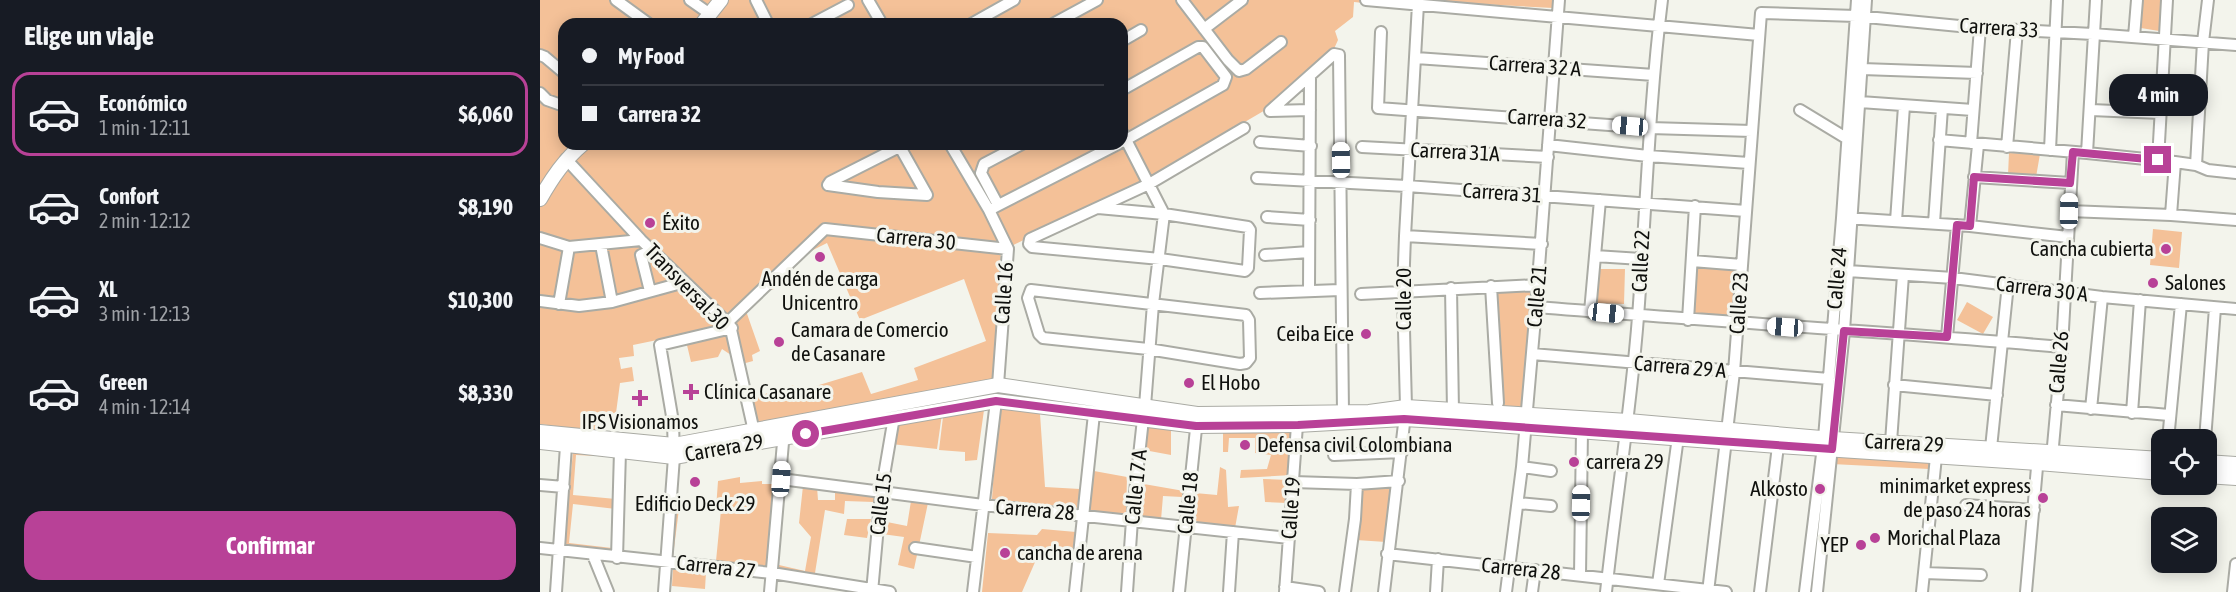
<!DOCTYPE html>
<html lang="es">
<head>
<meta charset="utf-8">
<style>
	body { margin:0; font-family:"Asap Condensed",sans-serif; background:#20242c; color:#f1f3f6; height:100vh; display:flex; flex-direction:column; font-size:22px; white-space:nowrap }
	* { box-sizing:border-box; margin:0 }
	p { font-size:20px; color:#9ea1a6 }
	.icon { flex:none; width:33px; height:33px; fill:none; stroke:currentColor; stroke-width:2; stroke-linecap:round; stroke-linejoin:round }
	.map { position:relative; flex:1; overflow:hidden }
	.details { display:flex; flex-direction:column; background:#171b24; width:540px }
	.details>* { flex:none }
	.guide { position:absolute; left:18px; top:18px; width:570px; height:132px; border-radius:18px; box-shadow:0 3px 15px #0003; display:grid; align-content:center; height:132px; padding:0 24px; background:#171b24 }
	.tools { position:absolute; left:1611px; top:429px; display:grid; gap:12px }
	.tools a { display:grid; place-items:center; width:66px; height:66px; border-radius:12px; background:#171b24; box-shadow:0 3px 15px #0003; font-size:30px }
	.end { position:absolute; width:27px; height:27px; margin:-14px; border:8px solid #b84197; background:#fff; box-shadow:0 0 0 3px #fff }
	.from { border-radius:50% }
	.bubble { position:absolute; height:42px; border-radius:18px; background:#171b24; box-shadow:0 3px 15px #0003; font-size:20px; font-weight:700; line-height:42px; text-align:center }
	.car { position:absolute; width:18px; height:36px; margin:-18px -9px; border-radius:8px; box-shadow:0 0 4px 2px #0007; background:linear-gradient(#fff 24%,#345 0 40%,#fff 0 76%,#345 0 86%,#fff 0) }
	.guide b { display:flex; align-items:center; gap:21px; height:57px; font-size:22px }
	.guide b+b { border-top:2px solid #363941 }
	.guide i { width:15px; height:15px; background:#f1f3f6 }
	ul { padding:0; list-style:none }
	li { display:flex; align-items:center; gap:18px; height:84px; margin:0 12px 9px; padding:0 12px; border:3px solid transparent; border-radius:18px }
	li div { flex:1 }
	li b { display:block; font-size:22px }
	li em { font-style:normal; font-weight:700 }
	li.on { border-color:#b84197 }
	li>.icon { width:54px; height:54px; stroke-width:1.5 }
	h2 { padding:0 24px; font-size:27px; line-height:72px }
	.primary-button { display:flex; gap:12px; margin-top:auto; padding:12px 24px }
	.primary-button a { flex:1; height:69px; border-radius:18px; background:#b84197; color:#fff; font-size:24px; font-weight:700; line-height:69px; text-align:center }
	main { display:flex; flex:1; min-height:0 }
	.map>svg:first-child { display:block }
	.green { fill:#f4c198; fill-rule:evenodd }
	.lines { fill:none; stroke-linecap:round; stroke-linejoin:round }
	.minor-casing { stroke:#aaaba4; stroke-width:14 }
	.major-casing { stroke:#aaaba4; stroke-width:16 }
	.minor { stroke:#fff; stroke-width:10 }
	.major { stroke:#fff; stroke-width:14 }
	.route { stroke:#b84197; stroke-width:8 }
	.poi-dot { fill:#b84197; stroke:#f3f4ec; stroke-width:2 }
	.labels { text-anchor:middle; stroke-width:6; stroke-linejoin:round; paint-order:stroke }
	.street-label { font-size:21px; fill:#0f100d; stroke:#f3f4ec }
	.poi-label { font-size:21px; fill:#0f100d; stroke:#f3f4ec; text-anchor:start }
</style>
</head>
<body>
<main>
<section class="details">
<h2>Elige un viaje</h2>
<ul>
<li class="on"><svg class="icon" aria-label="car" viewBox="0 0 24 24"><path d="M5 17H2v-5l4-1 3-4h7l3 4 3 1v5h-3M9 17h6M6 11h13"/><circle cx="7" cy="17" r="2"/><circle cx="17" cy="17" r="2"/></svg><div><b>Económico</b><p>1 min · 12:11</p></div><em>$6,060</em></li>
<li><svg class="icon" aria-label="car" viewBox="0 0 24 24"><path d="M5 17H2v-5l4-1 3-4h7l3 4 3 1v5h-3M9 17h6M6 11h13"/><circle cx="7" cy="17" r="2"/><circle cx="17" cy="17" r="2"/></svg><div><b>Confort</b><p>2 min · 12:12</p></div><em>$8,190</em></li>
<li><svg class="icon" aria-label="car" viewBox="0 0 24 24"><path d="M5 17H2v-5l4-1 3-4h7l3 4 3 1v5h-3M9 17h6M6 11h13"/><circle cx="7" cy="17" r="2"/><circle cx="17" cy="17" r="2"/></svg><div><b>XL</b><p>3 min · 12:13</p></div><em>$10,300</em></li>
<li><svg class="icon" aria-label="car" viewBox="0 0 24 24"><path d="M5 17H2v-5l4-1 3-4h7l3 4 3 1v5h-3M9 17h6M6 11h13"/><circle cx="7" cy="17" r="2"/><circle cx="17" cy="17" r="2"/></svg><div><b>Green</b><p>4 min · 12:14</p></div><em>$8,330</em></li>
</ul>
<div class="primary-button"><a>Confirmar</a></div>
</section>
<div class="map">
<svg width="1696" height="592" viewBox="0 0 1696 592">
	<rect width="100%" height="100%" fill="#f3f4ec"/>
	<path class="green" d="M0 0H855L853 6 814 2 813 17 795 31 798 40 793 51 727 109 604 181 461 251 453 379 216 428 210 399 253 385 256 392 322 372 331 394 378 380 374 368 446 341 424 279 320 320 287 243 265 254 233 285 234 289 221 293 205 308 220 351 212 355 213 361 202 364 190 325 93 345 94 356 79 358 81 369 92 367 94 381 80 383 76 413 61 414V432L0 424ZM24 24H582V144H24Z
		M866 0H1014L1013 8Z
		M1602 0H1621L1619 31 1601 28Z
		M1469 153 1500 154 1496 177 1468 175Z
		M1613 229 1642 232 1639 268 1610 265Z
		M1155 264 1198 269 1196 319 1151 317Z
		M1057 269H1085L1084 304 1057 303Z
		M994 288 983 409H961L960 335 955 290Z
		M1427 302 1453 317 1443 334 1417 320Z
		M187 332 194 357 182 349 178 357 151 362 146 341Z
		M458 407 500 414 505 487 540 489 537 508 452 499Z
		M444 410 437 460 425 461V452L399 450 403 417Z
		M402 414 397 449 351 444 355 421Z
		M606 423 631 426V455L604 450Z
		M753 429 752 475 700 478 701 470 727 469 731 455 715 453V438H689L688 452H683V433Z
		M33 452 78 457 36 455 33 495 76 499V509L33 504 29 543 72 548 71 553 24 548Z
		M1294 452 1389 459V469L1292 464Z
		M680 467 686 470 688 507 699 506 695 528 653 522 655 493 677 495Z
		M554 471 587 477 586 515 548 510Z
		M200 477V483L222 481V484H234L228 569 129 559 134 509H139L133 556 176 561 181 510 176 509 178 481Z
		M723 479 749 480 747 503 725 502Z
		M598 483 644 491 642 497 623 496 621 520 593 517Z
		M263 486 277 487 278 500H295V491L334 494V502L305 501 304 514 285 510 275 573 277 580 238 572 239 565 265 571 271 537 259 523Z
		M820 486 851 489 846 542 816 540Z
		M371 501 388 503 374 569 358 565 364 537 342 534V521L367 526Z
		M307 519H331L327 538 304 535Z
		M502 529 536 532 532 553 513 546 508 558 499 553 482 592H442L448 533 497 535Z
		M133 568 166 572 165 589 132 586Z"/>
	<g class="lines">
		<defs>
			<path id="minor" d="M76 0 109 24
				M150 0 170 14
				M216 0 228 24
				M328 0 342 24
				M642 0 688 60 699 71 706 69 741 42
				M826 0 1219 35
				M272 24 308 5
				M431 24 474 0
				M513 24 557 0
				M664 29 702 0
				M841 32 838 108 1110 128 1212 131
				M1594 37 1597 0
				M582 41 601 30
				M0 55 5 57 24 73
				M876 58 1114 75
				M1322 69 1437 73
				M582 90 658 47H663L686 77 683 85 582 142
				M0 93 7 100 24 106
				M1320 102 1433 110
				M1260 110 1311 141
				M1551 110 1621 113
				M730 111 794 54 799 55 803 412
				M730 111 770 110
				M582 132 624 214 613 304 605 406
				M1399 140 1547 153 1635 162 1656 165 1668 170 1696 173
				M720 142 771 146
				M1431 143 1440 28
				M410 144 449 210 468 249 458 385
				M1008 145 1108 156 1209 163
				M360 147 387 195
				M822 147 1008 157
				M1467 147 1477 30
				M1510 150 1517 0
				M1547 153 1556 0
				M26 159 101 240 190 325 215 436
				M1618 160 1627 0
				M1656 165 1663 42 1668 0
				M1434 177 1530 183
				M717 178 867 186 1206 211
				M288 185 338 192 387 195
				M288 185 290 182 365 144
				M458 205 441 173 444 164 482 144
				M558 208 624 214 708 227 710 230 708 268 705 271 620 259 492 247 489 244 490 239 609 184 704 128
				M449 210 578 144
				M1529 211 1631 215 1696 220
				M1631 215 1635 162
				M727 217 770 220
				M1306 218 1430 226 1528 237
				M1356 221 1364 106
				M1394 223 1402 108
				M1430 226 1438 145
				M865 236 1002 244
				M0 238 29 247 101 240
				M61 245 72 302
				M725 255 769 252
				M1055 256 1101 259
				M1152 261 1202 265
				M1308 271 1413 278 1562 297 1696 309
				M951 286 958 403
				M911 288 913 411
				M491 290 706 315 709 320 710 358 706 363 700 364 608 349 503 338 499 334 488 298Z
				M110 291 101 255 112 250
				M769 291 770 76
				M720 293 800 290
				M821 294 998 285
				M0 301 39 306 72 302 145 282
				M19 304 29 247
				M996 307C1171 321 1347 332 1522 347
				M1050 312 1060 200
				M1148 320 1155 206
				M188 322 285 229 468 249
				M1407 337 1417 225
				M992 354 1289 379
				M1354 385 1457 395
				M1516 405 1629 415
				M1551 409 1562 297
				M1592 413 1600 300
				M1628 440 1641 304
				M1665 440 1675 308
				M1351 442 1363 275
				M1451 448 1468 284
				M794 455 862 452
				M1512 457 1522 347 1533 152
				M982 467 1011 471
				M241 479 443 505 749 538
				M753 482 817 484 859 481
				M0 485 24 487
				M978 503 1011 506
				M1426 505 1494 510
				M0 548 232 573 350 592
				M375 548 437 557
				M847 554 1186 592
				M53 555 68 592
				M77 558 80 451
				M1384 573 1441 575
				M1040 575 1042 431
				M1118 584 1138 437
				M745 587 779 592
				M16 592 26 446
				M124 592 134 457 133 422 120 345 192 328
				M230 592 244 431
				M332 592 341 493 354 417
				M433 592 456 401
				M535 592 554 414
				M587 592 592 520 603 419
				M639 592 657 419
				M689 592 693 532
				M745 592 757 425
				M805 592 815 519 817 484
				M844 592 866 407 863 291 865 236 878 4
				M896 592 898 559
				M966 592 982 467 996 307 1019 0
				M992 592 995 570
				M1066 592C1076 500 1091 409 1098 317 1106 211 1109 105 1122 0
				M1168 592 1194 372 1221 13 1316 16 1440 28 1553 34 1696 45
				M1220 592 1238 446
				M1265 592 1284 438 1302 218 1317 0
				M1277 592 1304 331 1326 0
				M1382 592 1396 457
				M1486 592 1498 456
				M1693 592 1696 564"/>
			<path id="major" d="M162 24 181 0
				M0 199C12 178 24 160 43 144
				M0 432 134 445 458 385 657 414 829 412 866 407 1088 421 1293 439 1622 459
				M0 442 134 457 456 401 656 426 757 425 864 419 917 422 1238 446 1498 463 1622 473
				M1666 462 1696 464
				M1666 476 1696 478"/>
		</defs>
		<use href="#minor" class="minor-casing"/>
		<use href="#major" class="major-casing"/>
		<use href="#minor" class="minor"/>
		<use href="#major" class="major"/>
	</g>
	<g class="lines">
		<path class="route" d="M266 434 456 401 656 426 758 425 864 419 1292 449 1304 331 1407 337 1417 225 1430 226 1434 177 1530 183 1533 152 1618 160"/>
	</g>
	<g class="poi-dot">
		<circle cx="110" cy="223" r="6"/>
		<circle cx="1626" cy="249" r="6"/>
		<circle cx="280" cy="257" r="6"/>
		<circle cx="1613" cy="283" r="6"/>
		<circle cx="826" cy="334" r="6"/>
		<circle cx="239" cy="342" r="6"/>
		<circle cx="649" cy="383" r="6"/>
		<path d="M148 383h6v6h6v6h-6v6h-6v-6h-6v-6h6z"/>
		<path d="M97 389h6v6h6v6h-6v6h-6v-6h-6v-6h6z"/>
		<circle cx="705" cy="445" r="6"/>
		<circle cx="1034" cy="462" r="6"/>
		<circle cx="155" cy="482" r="6"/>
		<circle cx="1280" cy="489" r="6"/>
		<circle cx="1503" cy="498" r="6"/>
		<circle cx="1335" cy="538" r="6"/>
		<circle cx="1321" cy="545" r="6"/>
		<circle cx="465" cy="553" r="6"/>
	</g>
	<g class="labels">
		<g class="street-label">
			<text transform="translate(1459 28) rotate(4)" y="7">Carrera 33</text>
			<text transform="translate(995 66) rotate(4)" y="7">Carrera 32 A</text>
			<text transform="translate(1007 119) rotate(4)" y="7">Carrera 32</text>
			<text transform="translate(915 152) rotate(3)" y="7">Carrera 31A</text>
			<text transform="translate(962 193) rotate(4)" y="7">Carrera 31</text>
			<text transform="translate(376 239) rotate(6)" y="7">Carrera 30</text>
			<text transform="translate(1101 261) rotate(-87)" y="7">Calle 22</text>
			<text transform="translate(1297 278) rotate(-85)" y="7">Calle 24</text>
			<text transform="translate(147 287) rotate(46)" y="7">Transversal 30</text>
			<text transform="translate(1502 289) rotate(7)" y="7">Carrera 30 A</text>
			<text transform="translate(464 293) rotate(-86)" y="7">Calle 16</text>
			<text transform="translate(997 296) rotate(-85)" y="7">Calle 21</text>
			<text transform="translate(864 299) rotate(-90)" y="7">Calle 20</text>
			<text transform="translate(1199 303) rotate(-86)" y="7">Calle 23</text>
			<text transform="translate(1519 362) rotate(-85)" y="7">Calle 26</text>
			<text transform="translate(1140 367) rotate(5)" y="7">Carrera 29 A</text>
			<text transform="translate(1364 443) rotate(3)" y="7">Carrera 29</text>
			<text transform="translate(184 448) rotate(-10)" y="7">Carrera 29</text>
			<text transform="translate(596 487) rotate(-84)" y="7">Calle 17 A</text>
			<text transform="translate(648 503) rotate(-84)" y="7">Calle 18</text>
			<text transform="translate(341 504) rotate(-83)" y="7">Calle 15</text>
			<text transform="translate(751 508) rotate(-86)" y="7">Calle 19</text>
			<text transform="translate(495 510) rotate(5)" y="7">Carrera 28</text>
			<text transform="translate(176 567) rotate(7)" y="7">Carrera 27</text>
			<text transform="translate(981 569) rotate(6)" y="7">Carrera 28</text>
		</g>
		<g class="poi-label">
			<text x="122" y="230">Éxito</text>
			<text x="1614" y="256" text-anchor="end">Cancha cubierta</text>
			<text x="280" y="286" text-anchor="middle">Andén de carga<tspan x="280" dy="24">Unicentro</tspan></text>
			<text x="1625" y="290">Salones</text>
			<text x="251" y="337">Camara de Comercio<tspan x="251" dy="24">de Casanare</tspan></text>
			<text x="814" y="341" text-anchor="end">Ceiba Eice</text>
			<text x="661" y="390">El Hobo</text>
			<text x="164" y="399">Clínica Casanare</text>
			<text x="100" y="429" text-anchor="middle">IPS Visionamos</text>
			<text x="717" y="452">Defensa civil Colombiana</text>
			<text x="1046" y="469">carrera 29</text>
			<text x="1491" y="493" text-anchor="end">minimarket express<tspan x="1491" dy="24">de paso 24 horas</tspan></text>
			<text x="1268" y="496" text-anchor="end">Alkosto</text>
			<text x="155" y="511" text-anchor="middle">Edificio Deck 29</text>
			<text x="1347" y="545">Morichal Plaza</text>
			<text x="1309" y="552" text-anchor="end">YEP</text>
			<text x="477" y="560">cancha de arena</text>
		</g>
	</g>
</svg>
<div class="tools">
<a><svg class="icon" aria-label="locate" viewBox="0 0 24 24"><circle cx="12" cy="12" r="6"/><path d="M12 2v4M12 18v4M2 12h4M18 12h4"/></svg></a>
<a><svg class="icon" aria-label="layers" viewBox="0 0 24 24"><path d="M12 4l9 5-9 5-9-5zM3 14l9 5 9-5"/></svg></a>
</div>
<i class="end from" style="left:266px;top:434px"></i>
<i class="end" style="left:1618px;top:160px"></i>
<div class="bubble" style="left:1569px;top:74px;width:99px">4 min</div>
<i class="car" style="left:1090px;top:126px;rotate:275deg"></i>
<i class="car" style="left:801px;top:160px;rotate:359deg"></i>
<i class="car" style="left:1529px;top:211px;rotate:1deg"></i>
<i class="car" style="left:1066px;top:313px;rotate:96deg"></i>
<i class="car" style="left:1245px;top:327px;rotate:274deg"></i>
<i class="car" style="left:241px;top:479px;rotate:4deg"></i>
<i class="car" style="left:1041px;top:503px;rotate:1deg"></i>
<div class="guide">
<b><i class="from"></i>My Food</b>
<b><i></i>Carrera 32</b>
</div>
</div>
</main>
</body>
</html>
